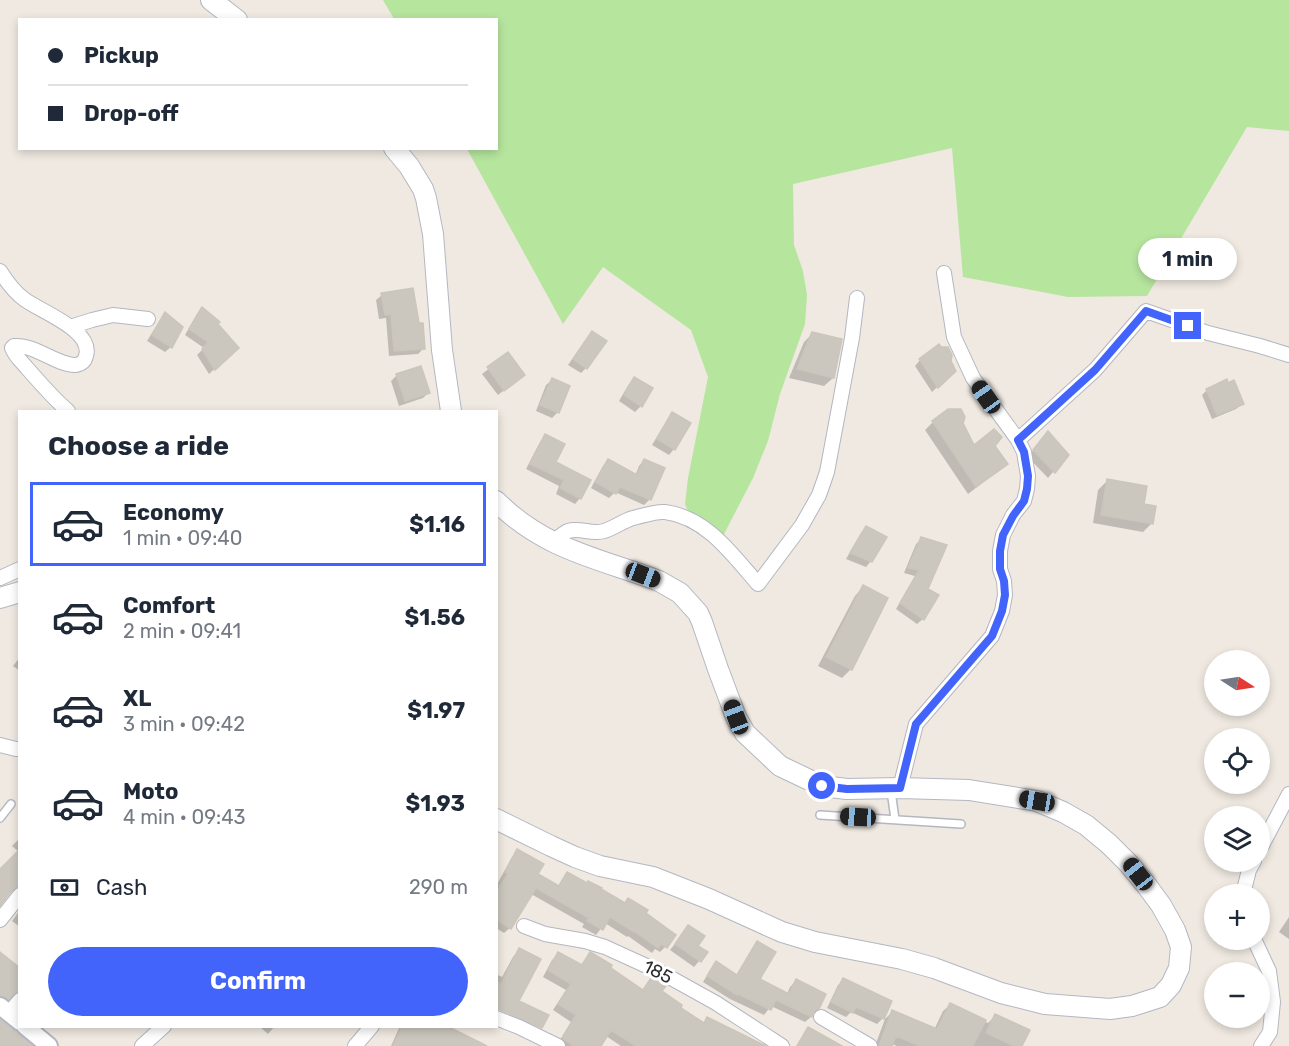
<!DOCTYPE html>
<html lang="en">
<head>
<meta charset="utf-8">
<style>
	body { margin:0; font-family:Rubik,sans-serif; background:#f6f6f7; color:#1f2937; height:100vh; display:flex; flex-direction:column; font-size:22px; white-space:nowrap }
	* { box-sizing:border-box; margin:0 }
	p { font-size:20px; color:#747a83 }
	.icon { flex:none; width:33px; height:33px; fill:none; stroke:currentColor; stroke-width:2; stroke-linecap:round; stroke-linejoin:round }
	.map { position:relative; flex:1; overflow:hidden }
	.panel { position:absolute; left:18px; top:410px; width:480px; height:618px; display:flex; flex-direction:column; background:#fff; border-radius:0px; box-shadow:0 3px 9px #0003 }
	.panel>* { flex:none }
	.guide { position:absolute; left:18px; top:18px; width:480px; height:132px; border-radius:0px; box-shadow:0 3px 9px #0003; display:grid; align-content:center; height:132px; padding:0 30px; background:#fff }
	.needle { width:39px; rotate:102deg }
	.tools { position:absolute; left:1204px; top:650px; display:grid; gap:12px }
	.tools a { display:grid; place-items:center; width:66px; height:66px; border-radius:50%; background:#fff; box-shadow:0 3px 9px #0003; font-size:30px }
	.end { position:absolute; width:27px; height:27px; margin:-14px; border:8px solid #4264fb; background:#fff; box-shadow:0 0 0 3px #fff }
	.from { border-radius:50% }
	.bubble { position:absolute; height:42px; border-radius:21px; background:#fff; box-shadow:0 3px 9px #0003; font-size:20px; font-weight:700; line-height:42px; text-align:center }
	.car { position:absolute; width:18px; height:36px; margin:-18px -9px; border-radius:8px; box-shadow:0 0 4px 2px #0007; background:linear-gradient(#222 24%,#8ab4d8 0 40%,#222 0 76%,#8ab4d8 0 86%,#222 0) }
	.guide b { display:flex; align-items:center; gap:21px; height:57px; font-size:22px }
	.guide b+b { border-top:2px solid #e0e1e3 }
	.guide i { width:15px; height:15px; background:#1f2937 }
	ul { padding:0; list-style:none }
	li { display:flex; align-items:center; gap:18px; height:84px; margin:0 12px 9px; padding:0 18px; border:3px solid transparent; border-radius:0px }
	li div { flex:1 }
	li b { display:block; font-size:22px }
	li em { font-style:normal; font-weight:700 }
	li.on { border-color:#4264fb }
	li>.icon { width:54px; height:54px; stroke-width:1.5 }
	h2 { padding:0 30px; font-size:27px; line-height:72px }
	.pay { display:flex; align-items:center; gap:15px; height:66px; padding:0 30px; font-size:22px }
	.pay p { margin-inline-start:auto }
	.cta { display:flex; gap:12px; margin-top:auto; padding:12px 30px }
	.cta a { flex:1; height:69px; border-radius:36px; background:#4264fb; color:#fff; font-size:24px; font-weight:700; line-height:69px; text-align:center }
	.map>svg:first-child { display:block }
	.green { fill:#b6e59e }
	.shadow { fill:#0003 }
	.building { fill:#cbc7bf; stroke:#cbc5ba; stroke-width:1.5 }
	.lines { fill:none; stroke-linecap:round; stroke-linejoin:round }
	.service-casing { stroke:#b4b7c1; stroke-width:10 }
	.minor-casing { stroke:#b4b7c1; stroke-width:16 }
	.tertiary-casing { stroke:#b4b7c1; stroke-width:20 }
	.secondary-casing { stroke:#b4b7c1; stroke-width:22 }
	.service { stroke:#fff; stroke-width:7 }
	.minor { stroke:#fff; stroke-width:14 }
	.tertiary { stroke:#fff; stroke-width:16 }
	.secondary { stroke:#fff; stroke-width:20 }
	.route { stroke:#4264fb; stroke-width:8 }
	.labels { text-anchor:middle; stroke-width:6; stroke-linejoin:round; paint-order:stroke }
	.street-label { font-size:18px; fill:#2e2e2e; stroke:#fff }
</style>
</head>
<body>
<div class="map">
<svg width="1289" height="1046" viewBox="0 0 1289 1046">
	<rect width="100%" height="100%" fill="#efe9e1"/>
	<path class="green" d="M383 0H1289V131L1247 127 1147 296 1068 297 963 277 952 148 793 184 794 245 803 271 807 295 805 324 780 394 768 441 753 478 723 536 691 515 687 509 685 504 688 478 708 377 691 330 603 267 563 324 467 149 496 148V20L394 19Z"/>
	<path class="shadow" d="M382 295 424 348 418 354 389 356 386 318 379 319 376 300Z
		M203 309 237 348 209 374 197 355 204 348 185 335 197 314Z
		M165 314 171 347 165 352 147 341 160 320Z
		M813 333 833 378 824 386 789 378 804 342Z
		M587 338 586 368 581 373 568 365Z
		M508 354 523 375 498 395 482 374Z
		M920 360 949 361 954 371 932 392 915 366Z
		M397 375 429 392 423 398 399 406 391 381Z
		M634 379 651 388 640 407 635 412 619 401 629 384Z
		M552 380 558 412 552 418 536 411 546 385Z
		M1207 390 1242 404 1236 409 1212 419 1202 395Z
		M672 414 674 449 669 455 652 445 667 420Z
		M933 422 962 423 974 447 993 446 1006 464 998 471 968 494 925 430Z
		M545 436 554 462 580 498 575 504 556 494 559 486 526 469 540 442Z
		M1042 439 1067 455 1048 478 1028 457Z
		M644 460 650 499 644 505 615 492 609 498 591 488 603 466 608 461 635 476 639 466Z
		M1107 481 1142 505 1152 523 1143 532 1093 523 1098 490Z
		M867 528 871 561 866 567 846 559 861 533Z
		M922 539 923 619 917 624 896 609 915 576 904 573 916 544Z
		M863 587 851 669 842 678 818 666 855 596Z
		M20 657V671L13 666Z
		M20 838V894L16 891 10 892 0 903V869L19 852 12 846Z
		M518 851 536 875 558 887 562 879 568 873 644 913 665 947 660 952 655 949 652 953 628 936 627 937 605 923 596 935 582 927 584 924 531 894 510 928 504 933 496 928V886L512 857Z
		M20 910V927L12 921Z
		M1289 917V939L1279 932Z
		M688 927 696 946 706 953 694 967 670 950Z
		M757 943 758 980 787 994 790 987 796 981 811 1014V1017L805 1022 771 1006 764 1015 730 999 703 982 711 969 716 963 736 976 752 949Z
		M519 950 539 960 517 1002 547 1016 541 1028V1026L497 1007 496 1008V974L502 977 513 957Z
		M0 953 20 970V994L13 1000H6L0 1006Z
		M558 954 580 966 590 954 642 991 651 980 660 992 679 1008 703 1023 708 1018 758 1046H621L606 1036 599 1046H558L557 1045 571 1022 553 1010 566 990 543 977 552 960Z
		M844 980 883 1018 877 1024 851 1012 846 1017 827 1008 838 985Z
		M950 1005 988 1023 995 1016 1020 1046H897L892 1044 891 1046H875L885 1019 892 1012 934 1030 943 1011Z
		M496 1010 540 1029 534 1034 496 1018Z
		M259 1026H275L268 1034Z
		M400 1026H440L483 1046H391Z"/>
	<path class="building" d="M413 288 419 323H423L425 349 394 351 391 314 385 315 381 293Z
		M202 307 220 322 218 324 239 348 215 370 202 349 208 342 189 329Z
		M165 312 183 327 172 348 152 335Z
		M592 331 607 341 587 369 573 359Z
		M812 332 842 339 834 378 797 369Z
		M939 344 941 347H948L952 355 951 361 956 371 938 388 919 359Z
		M508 352 525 375 504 391 487 367Z
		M421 366 430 393 405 401 396 374Z
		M634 377 653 388 642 407 624 395Z
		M552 378 570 386 559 413 540 405Z
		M1227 379 1228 383 1234 380 1244 404 1217 415 1206 389Z
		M948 409H961L965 417 963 423 974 445 994 429 1002 437 995 446 1008 464 976 487 932 421Z
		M672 412 691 423 675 450 657 439Z
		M1048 431 1069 455 1055 473 1033 450Z
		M545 434 565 444 556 462 591 480 581 499 560 488 564 480 530 464Z
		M608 459 637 475 644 459 665 468 651 500 620 487 616 494 595 482Z
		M1107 479 1147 486 1144 504 1156 506 1153 524 1101 515Z
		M866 526 887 537 872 562 850 553Z
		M921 537 947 545 928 589 939 595 924 620 900 603 919 570 908 568Z
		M863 585 888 598 852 670 826 657Z
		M20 849V886L13 889 0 906V869Z
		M517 849 544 864 538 874 559 886 567 872 587 883 588 881 602 888 601 889 625 903 628 898 648 910 646 913 676 935 667 948 661 944 658 948 634 931V932L610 917 603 930 587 921 589 918 536 888 511 929 496 919V892L508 874 505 872Z
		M688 925 705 936 698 946 708 952 701 962 675 944Z
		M757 941 776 952 760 979 789 994 796 979 826 994 819 1009 813 1013 812 1017 776 1000 771 1010 738 994 737 995 707 976 716 961 737 975Z
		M519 948 541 959 519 1001 549 1015 542 1028 496 1008V981L501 984Z
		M0 952 20 968V991L14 994 9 999 0 996Z
		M558 952 582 965 590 952 592 953 612 965 611 968 643 990 651 978 666 986 662 991 682 1005 681 1008 704 1023 707 1017 766 1046H636L611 1030 601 1046H574L562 1038 576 1015 558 1004 571 984 548 970Z
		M843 978 892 1001 884 1019 856 1007 853 1013 831 1002Z
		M950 1003 986 1020 973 1046H920L896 1036 892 1046H879L892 1010 937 1029Z
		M995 1014 1030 1030 1022 1046H1014L986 1033Z
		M0 1019 16 1032 33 1046H0Z
		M402 1026H447L487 1046H393Z
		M808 1027 842 1046H797Z"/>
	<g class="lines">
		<defs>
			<path id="service" d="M891 791 895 819
				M820 815 961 824
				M0 818 11 804"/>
			<path id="minor" d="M0 271C7 282 14 292 24 299 39 311 94 330 86 356 85 361 81 364 76 365 58 366 35 344 14 346L12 348C15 356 22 362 27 368 40 383 53 398 68 411
				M70 327 92 320 113 315 148 319
				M1018 440 1095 370 1146 311 1208 333 1260 346 1289 355
				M553 542C557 539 563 533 568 531 580 527 592 535 604 531 614 528 623 521 633 518 643 516 655 511 665 512 706 517 733 555 758 584L802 525 819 495 827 472 852 338 857 298
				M0 578 20 569
				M0 745 16 749H20
				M900 788 916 724 992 636 1002 611 1005 595 1004 581 1000 569V551L1003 535 1013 515 1024 501 1027 489 1028 476 1024 452 1018 440 973 378 954 337 944 273
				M1260 849 1289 794
				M1243 894 1249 870 1254 861
				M0 920 20 895
				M524 926 545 934 585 941 605 947 662 973 716 1003 782 1046
				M1254 939 1269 971 1273 1002 1270 1032 1261 1046
				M9 1013 20 1000
				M821 1017 870 1046
				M496 1018 519 1027 558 1046
				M142 1046 164 1026
				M355 1046 372 1026"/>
			<path id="tertiary" d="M0 1006 20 1022
				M25 1026 49 1046"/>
			<path id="secondary" d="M211 0 237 20
				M394 148 409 166 423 189 426 198 433 234 442 350 451 411
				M496 501C545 550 598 558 659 581L680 593 698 613 702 622 718 669 736 717 745 733 780 766 822 786 847 789 900 788 969 790 1037 801 1063 812 1086 825 1109 844 1128 863 1147 886 1161 905 1175 930 1181 947 1179 968 1171 985 1160 997 1132 1006 1110 1009 1045 1004 1001 993 934 968 902 959 815 942 782 932 709 899 653 877 600 866 575 857 551 846 496 819
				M0 598 20 592"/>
		</defs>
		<use href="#service" class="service-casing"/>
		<use href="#minor" class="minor-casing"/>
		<use href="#tertiary" class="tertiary-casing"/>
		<use href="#secondary" class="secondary-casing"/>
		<use href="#service" class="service"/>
		<use href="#minor" class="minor"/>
		<use href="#tertiary" class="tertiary"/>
		<use href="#secondary" class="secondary"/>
	</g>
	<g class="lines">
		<path class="route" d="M822 786 847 789 900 788 916 724 992 636 1002 611 1005 595 1004 581 1000 569V551L1003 535 1013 516 1024 501 1027 489 1028 476 1024 452 1018 440 1095 370 1146 311 1188 326"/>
	</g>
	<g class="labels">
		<g class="street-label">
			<text transform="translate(658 972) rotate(27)" y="6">185</text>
		</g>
	</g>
</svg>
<div class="tools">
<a><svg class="needle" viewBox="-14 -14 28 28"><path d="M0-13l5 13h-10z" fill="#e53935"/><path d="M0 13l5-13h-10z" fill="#747a83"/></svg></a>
<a><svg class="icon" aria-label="locate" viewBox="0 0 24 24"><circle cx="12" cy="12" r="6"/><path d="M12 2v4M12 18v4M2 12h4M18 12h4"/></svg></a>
<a><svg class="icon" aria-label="layers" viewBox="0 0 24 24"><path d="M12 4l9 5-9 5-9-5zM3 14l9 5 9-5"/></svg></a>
<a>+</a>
<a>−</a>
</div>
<i class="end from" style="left:822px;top:786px"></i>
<i class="end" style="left:1188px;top:326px"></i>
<div class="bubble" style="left:1138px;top:238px;width:99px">1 min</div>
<i class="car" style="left:986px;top:397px;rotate:325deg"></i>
<i class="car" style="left:643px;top:575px;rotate:111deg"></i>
<i class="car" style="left:736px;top:717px;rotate:339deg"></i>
<i class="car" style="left:1037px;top:801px;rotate:280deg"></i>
<i class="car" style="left:858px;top:817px;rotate:273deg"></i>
<i class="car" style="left:1138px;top:874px;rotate:322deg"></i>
<div class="guide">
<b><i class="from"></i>Pickup</b>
<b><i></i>Drop-off</b>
</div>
<section class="panel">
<h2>Choose a ride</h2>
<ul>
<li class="on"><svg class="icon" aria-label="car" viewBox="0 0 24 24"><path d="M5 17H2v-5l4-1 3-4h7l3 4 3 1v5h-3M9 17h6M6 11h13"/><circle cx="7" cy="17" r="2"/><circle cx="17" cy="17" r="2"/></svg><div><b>Economy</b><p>1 min · 09:40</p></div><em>$1.16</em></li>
<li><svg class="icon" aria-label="car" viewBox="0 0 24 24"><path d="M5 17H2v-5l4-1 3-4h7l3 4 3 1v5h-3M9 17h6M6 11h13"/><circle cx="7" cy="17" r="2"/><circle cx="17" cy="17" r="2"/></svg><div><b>Comfort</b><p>2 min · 09:41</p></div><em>$1.56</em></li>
<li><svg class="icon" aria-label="car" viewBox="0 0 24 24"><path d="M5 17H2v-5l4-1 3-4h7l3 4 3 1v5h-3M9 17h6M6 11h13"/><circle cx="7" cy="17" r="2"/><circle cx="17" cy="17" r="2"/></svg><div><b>XL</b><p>3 min · 09:42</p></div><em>$1.97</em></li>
<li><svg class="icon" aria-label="car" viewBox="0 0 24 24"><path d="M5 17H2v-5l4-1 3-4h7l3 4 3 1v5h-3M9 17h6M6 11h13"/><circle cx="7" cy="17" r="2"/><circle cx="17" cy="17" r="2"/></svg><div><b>Moto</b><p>4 min · 09:43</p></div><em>$1.93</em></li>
</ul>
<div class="pay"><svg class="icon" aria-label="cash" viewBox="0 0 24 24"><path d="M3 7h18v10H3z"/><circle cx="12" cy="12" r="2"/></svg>Cash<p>290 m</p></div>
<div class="cta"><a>Confirm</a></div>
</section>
</div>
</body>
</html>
